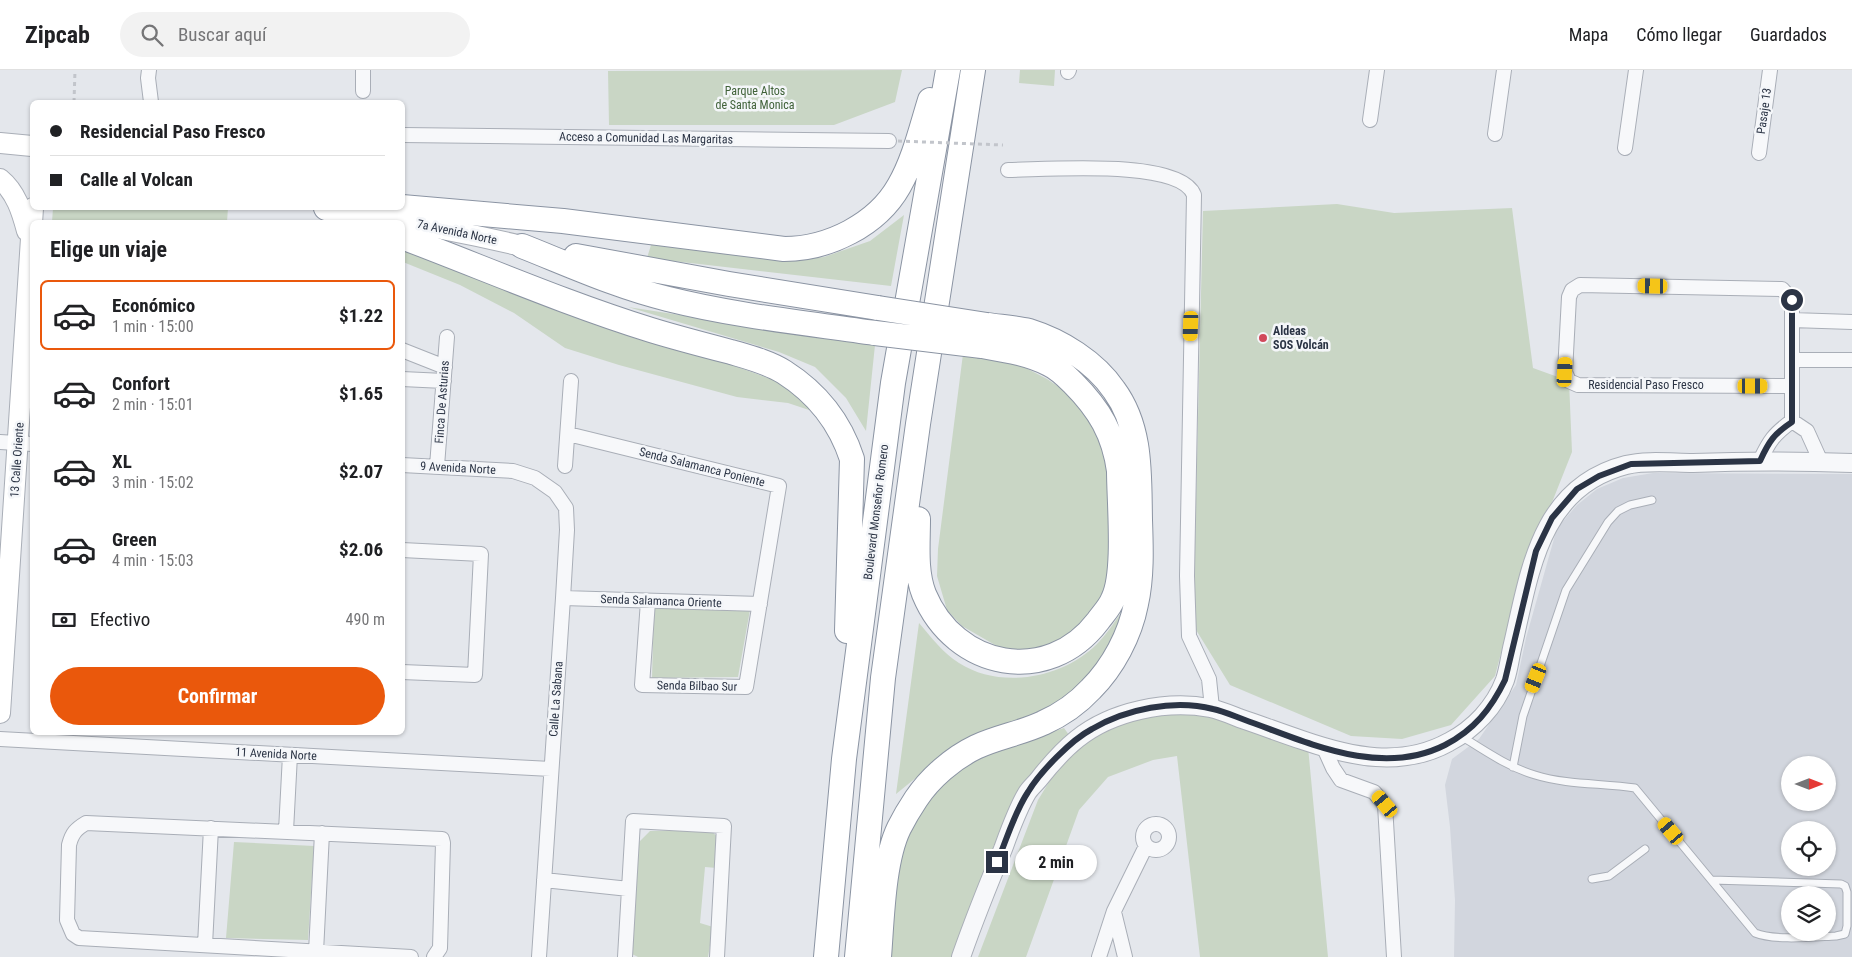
<!DOCTYPE html>
<html lang="es">
<head>
<meta charset="utf-8">
<style>
	body { margin:0; font-family:"Roboto Condensed",sans-serif; background:#f2f2f2; color:#202124; height:100vh; display:flex; flex-direction:column; font-size:19px; white-space:nowrap }
	* { box-sizing:border-box; margin:0 }
	p { font-size:16px; color:#757577 }
	.icon { flex:none; width:28px; height:28px; fill:none; stroke:currentColor; stroke-width:2; stroke-linecap:round; stroke-linejoin:round }
	.map { position:relative; flex:1; overflow:hidden }
	.details { position:absolute; left:30px; top:150px; width:375px; height:515px; display:flex; flex-direction:column; background:#fff; border-radius:8px; box-shadow:0 1px 4px #0004 }
	.details>* { flex:none }
	.hud { position:absolute; left:30px; top:30px; width:375px; height:110px; border-radius:8px; box-shadow:0 1px 4px #0004; display:grid; align-content:center; height:110px; padding:0 20px; background:#fff }
	.needle { width:32px; rotate:90deg }
	.tools { position:absolute; left:1781px; top:686px; display:grid; gap:10px }
	.tools a { display:grid; place-items:center; width:55px; height:55px; border-radius:50%; background:#fff; box-shadow:0 1px 4px #0004; font-size:25px }
	.end { position:absolute; width:22px; height:22px; margin:-11px; border:6px solid #2b3445; background:#fff; box-shadow:0 0 0 2px #fff }
	.from { border-radius:50% }
	.bubble { position:absolute; height:35px; border-radius:18px; background:#fff; box-shadow:0 1px 4px #0004; font-size:16px; font-weight:700; line-height:35px; text-align:center }
	.car { position:absolute; width:15px; height:30px; margin:-15px -8px; border-radius:6px; box-shadow:0 0 4px 1px #0007; background:linear-gradient(#f5c518 24%,#345 0 40%,#f5c518 0 76%,#345 0 86%,#f5c518 0) }
	.hud b { display:flex; align-items:center; gap:18px; height:48px; font-size:19px }
	.hud b+b { border-top:1px solid #e0e0e0 }
	.hud i { width:12px; height:12px; background:#202124 }
	ul { padding:0; list-style:none }
	li { display:flex; align-items:center; gap:15px; height:70px; margin:0 10px 8px; padding:0 10px; border:2px solid transparent; border-radius:8px }
	li div { flex:1 }
	li b { display:block; font-size:19px }
	li em { font-style:normal; font-weight:700 }
	li.selected { border-color:#ea580c }
	li>.icon { width:45px; height:45px; stroke-width:1.5 }
	h2 { padding:0 20px; font-size:22px; line-height:60px }
	.pay { display:flex; align-items:center; gap:12px; height:55px; padding:0 20px; font-size:19px }
	.pay p { margin-inline-start:auto }
	.primary-button { display:flex; gap:10px; margin-top:auto; padding:10px 20px }
	.primary-button a { flex:1; height:58px; border-radius:30px; background:#ea580c; color:#fff; font-size:20px; font-weight:700; line-height:58px; text-align:center }
	header { display:flex; align-items:center; gap:30px; box-sizing:border-box; height:70px; padding:0 25px; background:#fff; border-bottom:1px solid #e0e0e0 }
	header strong { font-size:24px }
	nav { display:flex; gap:28px; margin-inline-start:auto; font-size:18px }
	.search { width:350px; height:45px; background:#f2f2f2; display:flex; align-items:center; gap:12px; box-sizing:border-box; padding:0 18px; border-radius:28px; color:#757577; font-size:19px }
	.map>svg:first-child { display:block }
	.built { fill:#d2d6de; fill-rule:evenodd }
	.green { fill:#c9d6c5 }
	.lines { fill:none; stroke-linecap:round; stroke-linejoin:round }
	.service-casing { stroke:#a9aeb7; stroke-width:9 }
	.minor-casing { stroke:#a9aeb7; stroke-width:16 }
	.tertiary-casing { stroke:#a9aeb7; stroke-width:20 }
	.secondary-casing { stroke:#a9aeb7; stroke-width:22 }
	.trunk-casing { stroke:#8b94a3; stroke-width:26 }
	.path { stroke:#c2c5cb; stroke-width:3; stroke-dasharray:4 4; stroke-linecap:butt }
	.service { stroke:#f7f8fa; stroke-width:7 }
	.minor { stroke:#f7f8fa; stroke-width:14 }
	.tertiary { stroke:#f7f8fa; stroke-width:18 }
	.secondary { stroke:#fff; stroke-width:20 }
	.trunk { stroke:#fff; stroke-width:24 }
	.trunk-bridge-casing { stroke:#8b94a3; stroke-width:26; stroke-linecap:butt }
	.path-bridge { stroke:#c2c5cb; stroke-width:3; stroke-dasharray:4 4; stroke-linecap:butt }
	.trunk-bridge { stroke:#fff; stroke-width:24 }
	.route { stroke:#2b3445; stroke-width:6 }
	.poi-dot { fill:#d1495b; stroke:#f4f6f9; stroke-width:2 }
	.labels { text-anchor:middle; stroke-width:5; stroke-linejoin:round; paint-order:stroke }
	.park-label { font-size:12px; fill:#3f6138; stroke:#f4f6f9 }
	.street-label { font-size:12px; fill:#2b3445; stroke:#f4f6f9 }
	.poi-label { font-size:12px; font-weight:bold; fill:#2b3445; stroke:#f4f6f9; text-anchor:start }
</style>
</head>
<body>
<header>
<strong>Zipcab</strong>
<div class="search"><svg class="icon" aria-label="search" viewBox="0 0 24 24"><circle cx="10" cy="10" r="6"/><path d="M15 15l6 6"/></svg>Buscar aquí</div>
<nav><a>Mapa</a><a>Cómo llegar</a><a>Guardados</a></nav>
</header>
<div class="map">
<svg width="1852" height="887" viewBox="0 0 1852 887">
	<rect width="100%" height="100%" fill="#e4e7ec"/>
	<path class="built" d="M1653 403 1852 404V887H1454L1455 830 1450 757 1445 715 1452 689 1479 669 1516 615 1526 568 1557 458 1577 435 1597 419 1623 408ZM1790 695H1828V732H1790ZM1790 760H1828V798H1790ZM1790 825H1828V862H1790Z"/>
	<path class="green" d="M902 0 895 32 834 55H609L608 1Z
		M1020 0H1055L1054 16 1019 13Z
		M1337 134 1394 143 1512 138 1533 298 1569 311 1572 382 1518 518 1495 606 1451 655 1402 669 1351 666 1230 615 1193 555 1203 141Z
		M53 138H228L227 152H52Z
		M904 145 891 216 647 188 651 175 768 186 793 191 824 187 870 171Z
		M402 176 782 313 812 341 788 333 737 327 619 295 565 278 514 243 460 215 403 192Z
		M628 237 875 275 866 361 846 328 815 297 779 282Z
		M963 284 1000 289 1022 296 1047 309 1062 319 1082 339 1092 355 1108 394 1111 511 1096 543 1056 573 1029 580 1002 579 962 556 947 540 937 506 938 479Z
		M654 535 750 540 738 607 652 608Z
		M1123 540 1109 585 1077 620 1045 646 928 698 896 724 919 553C931 567 943 583 959 593 1001 620 1063 608 1097 574 1107 564 1115 551 1123 540Z
		M1175 641 1219 648 1308 677 1328 887H1200L1177 686 1153 690 1108 707 1079 740 1026 887H978L1038 730 1057 699 1086 669 1125 651Z
		M1064 658 1069 665 1046 687 958 887H887L901 779 920 741 953 702 994 681Z
		M710 760 720 769 717 798 705 797 700 853 713 857 708 887H638L632 884 637 774 650 761Z
		M234 772 314 776 308 870 226 868Z"/>
	<g class="lines">
		<defs>
			<path id="service" d="M1461 666C1485 681 1508 697 1535 705 1567 715 1602 713 1635 718L1755 863C1775 871 1814 867 1836 866L1845 864 1847 856V822L1845 816 1841 814 1712 810
				M1513 697 1523 646 1566 520 1608 452 1618 441 1630 435 1652 430
				M1592 809 1609 806 1645 779"/>
			<path id="minor" d="M149 0 148 8 151 32
				M1068 2 1069 0
				M363 21V0
				M1370 50 1377 0
				M1495 64 1504 0
				M402 65 889 71
				M1625 78 1636 0
				M1759 83 1770 0
				M1008 100C1043 100 1180 88 1194 125L1187 506 1189 566 1209 609 1212 638
				M1792 250 1852 252
				M402 280 445 297
				M1792 290H1852
				M402 309 444 311
				M1792 316 1578 315 1569 311 1565 302 1569 227 1572 220 1580 215 1782 219 1792 230V351
				M568 364 779 416 746 617 642 615 648 531
				M0 372 32 374
				M1760 391C1769 371 1774 364 1792 351L1807 361 1821 392
				M402 395 513 401 535 408 555 422 566 438 567 460 563 528 539 887
				M437 396 447 267
				M565 396 571 311
				M402 480 481 484 475 605 402 602
				M563 528 760 534
				M0 669 551 699
				M1324 678 1333 698 1341 710 1374 722 1385 735 1394 887
				M1143 767a13 13 0 1 1 26 0a13 13 0 1 1-26 0Z
				M286 761 290 685
				M544 810 629 819
				M1114 842 1125 887
				M205 875 211 758
				M316 882 322 763
				M411 887 79 868 73 864 67 850 69 775C72 763 76 759 86 753L442 769 443 773 440 878 434 887
				M625 887 633 751 724 756 717 887
				M1099 887 1114 841 1146 776"/>
			<path id="tertiary" d="M961 887C974 850 988 815 1003 779 1010 760 1017 740 1027 723 1030 718 1035 714 1039 709 1050 695 1062 681 1077 669 1112 641 1166 630 1210 638 1220 640 1229 644 1239 648 1260 655 1281 663 1302 670 1351 687 1402 698 1449 672 1474 659 1495 637 1505 610 1509 598 1510 586 1513 574 1530 501 1540 417 1626 395 1646 390 1673 393 1693 393 1746 391 1799 391 1852 393"/>
			<path id="secondary" d="M0 73 32 76
				M0 109C16 122 22 142 27 161
				M347 140 477 166 522 176
				M0 643 33 138"/>
			<path id="trunk" d="M402 137 563 151 784 179C828 179 877 155 899 116 914 90 921 59 930 30
				M326 138 365 152
				M402 167C484 198 567 234 651 260 677 268 704 275 731 282 748 287 768 292 784 302 817 323 840 352 852 389L847 561
				M522 176C570 195 618 217 668 229 736 246 806 253 875 263
				M576 186 729 214 878 238
				M918 449C918 474 915 501 924 524 955 599 1048 617 1098 551 1103 544 1110 537 1113 529 1126 503 1119 432 1119 401 1114 364 1099 339 1073 313 1066 306 1058 298 1049 294 1027 283 1005 280 982 276
				M826 887 844 689 893 313 948 0
				M857 887 883 608 918 354 973 0
				M879 887C882 850 883 791 899 758 904 748 910 738 916 729 930 708 953 688 976 677 997 667 1022 663 1043 653 1061 645 1078 633 1091 619 1113 597 1130 565 1136 534 1142 507 1141 478 1140 450 1139 405 1142 358 1114 320 1095 292 1061 271 1029 261 1016 258 1001 257 987 255"/>
		</defs>
		<use href="#service" class="service-casing"/>
		<use href="#minor" class="minor-casing"/>
		<use href="#tertiary" class="tertiary-casing"/>
		<use href="#secondary" class="secondary-casing"/>
		<use href="#trunk" class="trunk-casing"/>
		<path class="path" d="M74 32 75 0"/>
		<use href="#service" class="service"/>
		<use href="#minor" class="minor"/>
		<use href="#tertiary" class="tertiary"/>
		<use href="#secondary" class="secondary"/>
		<use href="#trunk" class="trunk"/>
		<defs>
			<path id="trunk-bridge" d="M878 238 987 255
				M875 263 982 276"/>
		</defs>
		<use href="#trunk-bridge" class="trunk-bridge-casing"/>
		<path class="path-bridge" d="M898 71 1003 75"/>
		<use href="#trunk-bridge" class="trunk-bridge"/>
	</g>
	<g class="lines">
		<path class="route" d="M997 792C1007 769 1014 743 1028 722 1040 702 1071 670 1092 659 1126 639 1174 629 1213 639 1223 641 1234 646 1245 650 1307 672 1380 708 1445 675 1474 660 1491 639 1505 610L1536 481 1552 448 1577 419 1599 406 1631 394 1760 391C1769 371 1774 364 1792 352V230"/>
	</g>
	<circle class="poi-dot" cx="1263" cy="268" r="5"/>
	<g class="labels">
		<g class="park-label">
			<text x="755" y="25">Parque Altos<tspan x="755" dy="14">de Santa Monica</tspan></text>
		</g>
		<g class="street-label">
			<text transform="translate(1764 41) rotate(-82)" y="4">Pasaje 13</text>
			<text transform="translate(646 68) rotate(1)" y="4">Acceso a Comunidad Las Margaritas</text>
			<text transform="translate(457 162) rotate(12)" y="4">7a Avenida Norte</text>
			<text x="1646" y="319">Residencial Paso Fresco</text>
			<text transform="translate(442 332) rotate(-86)" y="4">Finca De Asturias</text>
			<text transform="translate(17 390) rotate(-86)" y="4">13 Calle Oriente</text>
			<text transform="translate(702 397) rotate(14)" y="4">Senda Salamanca Poniente</text>
			<text transform="translate(458 398) rotate(3)" y="4">9 Avenida Norte</text>
			<text transform="translate(876 442) rotate(-83)" y="4">Boulevard Monseñor Romero</text>
			<text transform="translate(661 531) rotate(2)" y="4">Senda Salamanca Oriente</text>
			<text transform="translate(697 616) rotate(1)" y="4">Senda Bilbao Sur</text>
			<text transform="translate(556 629) rotate(-86)" y="4">Calle La Sabana</text>
			<text transform="translate(276 684) rotate(3)" y="4">11 Avenida Norte</text>
		</g>
		<g class="poi-label">
			<text x="1273" y="265">Aldeas<tspan x="1273" dy="14">SOS Volcán</tspan></text>
		</g>
	</g>
</svg>
<div class="tools">
<a><svg class="needle" viewBox="-14 -14 28 28"><path d="M0-13l5 13h-10z" fill="#e53935"/><path d="M0 13l5-13h-10z" fill="#757577"/></svg></a>
<a><svg class="icon" aria-label="locate" viewBox="0 0 24 24"><circle cx="12" cy="12" r="6"/><path d="M12 2v4M12 18v4M2 12h4M18 12h4"/></svg></a>
<a><svg class="icon" aria-label="layers" viewBox="0 0 24 24"><path d="M12 4l9 5-9 5-9-5zM3 14l9 5 9-5"/></svg></a>
</div>
<i class="end from" style="left:1792px;top:230px"></i>
<i class="end" style="left:997px;top:792px"></i>
<div class="bubble" style="left:1015px;top:775px;width:82px">2 min</div>
<i class="car" style="left:1653px;top:216px;rotate:271deg"></i>
<i class="car" style="left:1191px;top:256px;rotate:182deg"></i>
<i class="car" style="left:1565px;top:302px;rotate:3deg"></i>
<i class="car" style="left:1753px;top:316px;rotate:90deg"></i>
<i class="car" style="left:1536px;top:608px;rotate:202deg"></i>
<i class="car" style="left:1385px;top:734px;rotate:320deg"></i>
<i class="car" style="left:1671px;top:761px;rotate:320deg"></i>
<div class="hud">
<b><i class="from"></i>Residencial Paso Fresco</b>
<b><i></i>Calle al Volcan</b>
</div>
<section class="details">
<h2>Elige un viaje</h2>
<ul>
<li class="selected"><svg class="icon" aria-label="car" viewBox="0 0 24 24"><path d="M5 17H2v-5l4-1 3-4h7l3 4 3 1v5h-3M9 17h6M6 11h13"/><circle cx="7" cy="17" r="2"/><circle cx="17" cy="17" r="2"/></svg><div><b>Económico</b><p>1 min · 15:00</p></div><em>$1.22</em></li>
<li><svg class="icon" aria-label="car" viewBox="0 0 24 24"><path d="M5 17H2v-5l4-1 3-4h7l3 4 3 1v5h-3M9 17h6M6 11h13"/><circle cx="7" cy="17" r="2"/><circle cx="17" cy="17" r="2"/></svg><div><b>Confort</b><p>2 min · 15:01</p></div><em>$1.65</em></li>
<li><svg class="icon" aria-label="car" viewBox="0 0 24 24"><path d="M5 17H2v-5l4-1 3-4h7l3 4 3 1v5h-3M9 17h6M6 11h13"/><circle cx="7" cy="17" r="2"/><circle cx="17" cy="17" r="2"/></svg><div><b>XL</b><p>3 min · 15:02</p></div><em>$2.07</em></li>
<li><svg class="icon" aria-label="car" viewBox="0 0 24 24"><path d="M5 17H2v-5l4-1 3-4h7l3 4 3 1v5h-3M9 17h6M6 11h13"/><circle cx="7" cy="17" r="2"/><circle cx="17" cy="17" r="2"/></svg><div><b>Green</b><p>4 min · 15:03</p></div><em>$2.06</em></li>
</ul>
<div class="pay"><svg class="icon" aria-label="cash" viewBox="0 0 24 24"><path d="M3 7h18v10H3z"/><circle cx="12" cy="12" r="2"/></svg>Efectivo<p>490 m</p></div>
<div class="primary-button"><a>Confirmar</a></div>
</section>
</div>
</body>
</html>
